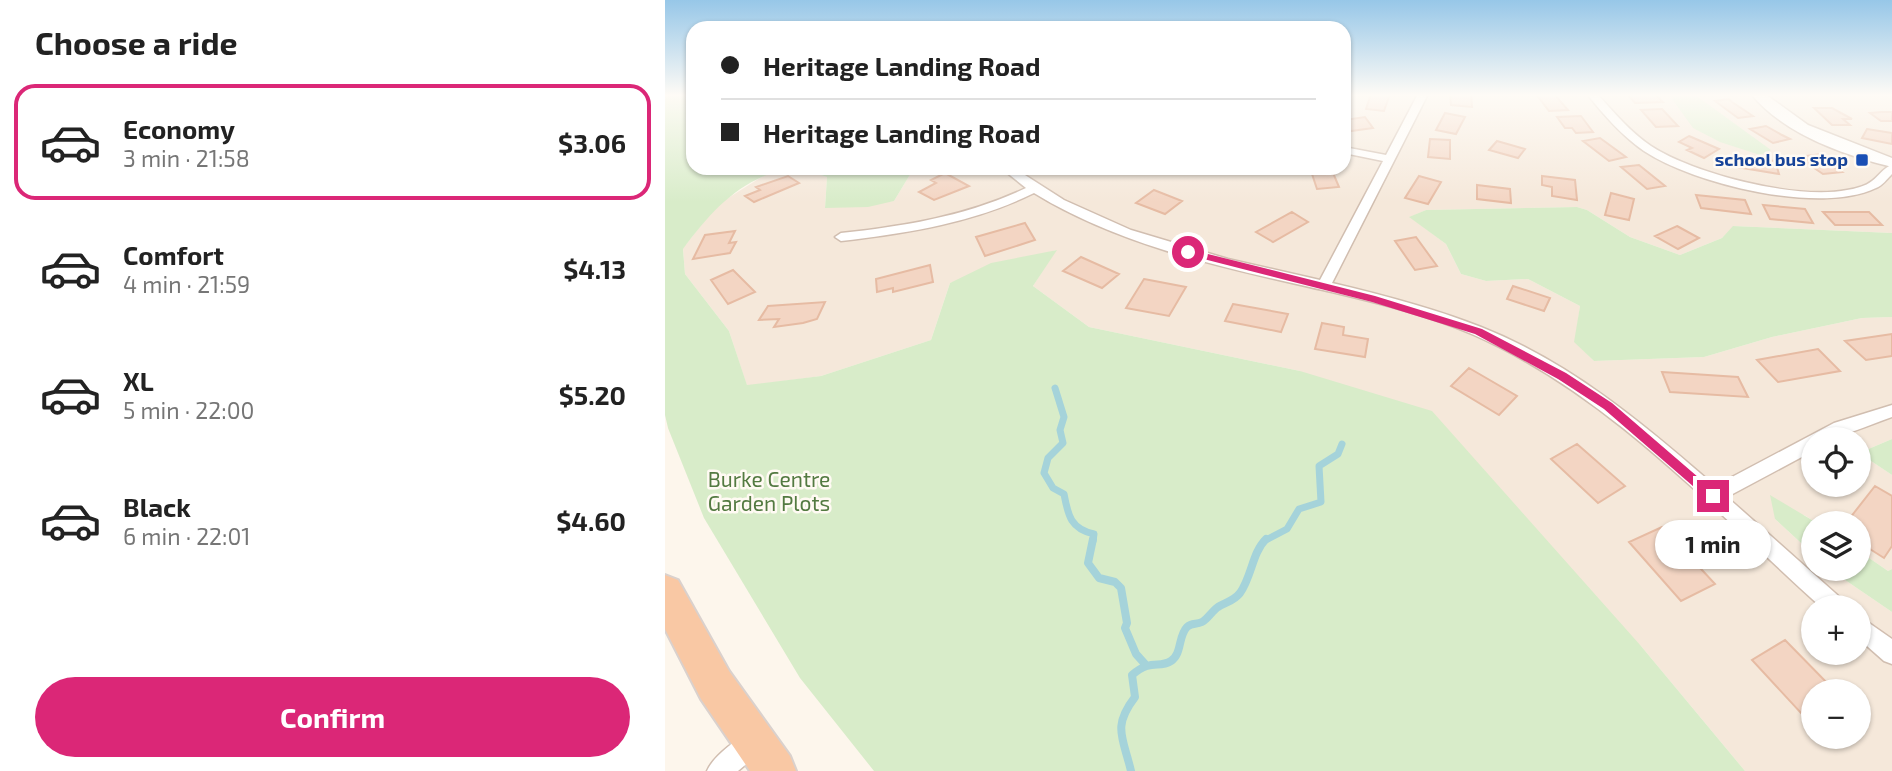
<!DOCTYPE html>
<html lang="en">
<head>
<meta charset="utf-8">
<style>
	body { margin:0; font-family:"Exo 2",sans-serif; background:#f2f2f2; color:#222; height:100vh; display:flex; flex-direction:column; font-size:26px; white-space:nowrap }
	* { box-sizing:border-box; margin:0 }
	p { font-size:23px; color:#767676 }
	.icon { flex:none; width:38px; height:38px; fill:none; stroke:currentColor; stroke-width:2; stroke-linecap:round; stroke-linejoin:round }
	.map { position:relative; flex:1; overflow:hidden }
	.sheet { display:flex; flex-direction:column; background:#fff; width:665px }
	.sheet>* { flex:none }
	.top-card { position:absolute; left:21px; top:21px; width:665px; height:154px; border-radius:21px; box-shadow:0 2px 5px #0004; display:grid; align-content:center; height:154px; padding:0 35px; background:#fff }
	.tools { position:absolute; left:1136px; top:427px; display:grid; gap:14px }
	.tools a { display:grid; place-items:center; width:70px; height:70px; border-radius:50%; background:#fff; box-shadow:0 2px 5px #0004; font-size:35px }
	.end { position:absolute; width:32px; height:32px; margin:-16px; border:9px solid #db2777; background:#fff; box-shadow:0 0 0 4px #fff }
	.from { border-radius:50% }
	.bubble { position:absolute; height:49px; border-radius:24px; background:#fff; box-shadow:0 2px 5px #0004; font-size:23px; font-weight:700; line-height:49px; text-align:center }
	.top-card b { display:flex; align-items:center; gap:24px; height:66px; font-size:26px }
	.top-card b+b { border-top:2px solid #e0e0e0 }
	.top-card i { width:18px; height:18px; background:#222 }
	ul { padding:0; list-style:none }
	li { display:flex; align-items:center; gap:21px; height:116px; margin:0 14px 10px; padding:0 21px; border:4px solid transparent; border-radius:21px }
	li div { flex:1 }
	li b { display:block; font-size:26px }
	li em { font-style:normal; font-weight:700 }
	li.active { border-color:#db2777 }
	li>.icon { width:63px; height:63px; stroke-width:1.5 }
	h2 { padding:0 35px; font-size:32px; line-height:84px }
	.cta { display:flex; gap:14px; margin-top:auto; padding:14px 35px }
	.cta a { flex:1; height:80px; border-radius:42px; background:#db2777; color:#fff; font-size:28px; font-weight:700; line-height:80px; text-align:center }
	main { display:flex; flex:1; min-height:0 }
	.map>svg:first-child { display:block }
	.residential { fill:#f5e8da; fill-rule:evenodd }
	.green { fill:#d8ecc9 }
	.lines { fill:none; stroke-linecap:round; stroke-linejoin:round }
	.stream-far1 { stroke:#a5d3da; stroke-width:7 }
	.stream { stroke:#a5d3da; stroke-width:8 }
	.building { fill:#f3d5c3; stroke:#e6bba3; stroke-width:2 }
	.minor-casing { stroke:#d1beb0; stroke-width:3 }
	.tertiary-casing { stroke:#d1beb0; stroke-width:3 }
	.trunk-casing { stroke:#dad1cd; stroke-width:4 }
	.minor { fill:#fff; fill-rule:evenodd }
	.tertiary { fill:#fff; fill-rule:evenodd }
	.trunk { fill:#f9c8a4; fill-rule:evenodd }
	.route { fill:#db2777 }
	.transit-dot { fill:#1a4fb4; stroke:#fffaf3; stroke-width:2.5 }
	.labels { text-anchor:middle; stroke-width:5; stroke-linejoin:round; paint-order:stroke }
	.far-transit-label { font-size:18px; font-weight:bold; fill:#164399; stroke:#fffaf3; text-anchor:end }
	.park-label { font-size:21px; fill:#537a41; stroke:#fffaf3 }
</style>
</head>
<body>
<main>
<section class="sheet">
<h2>Choose a ride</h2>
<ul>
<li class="active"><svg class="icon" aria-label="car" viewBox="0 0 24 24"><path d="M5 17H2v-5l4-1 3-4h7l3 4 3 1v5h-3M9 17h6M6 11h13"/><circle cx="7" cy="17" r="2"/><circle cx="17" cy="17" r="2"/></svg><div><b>Economy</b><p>3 min · 21:58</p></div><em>$3.06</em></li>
<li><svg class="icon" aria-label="car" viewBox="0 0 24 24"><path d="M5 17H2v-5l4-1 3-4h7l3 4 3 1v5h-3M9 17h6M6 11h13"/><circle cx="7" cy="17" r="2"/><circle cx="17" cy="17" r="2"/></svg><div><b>Comfort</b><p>4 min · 21:59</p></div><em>$4.13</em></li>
<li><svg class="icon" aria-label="car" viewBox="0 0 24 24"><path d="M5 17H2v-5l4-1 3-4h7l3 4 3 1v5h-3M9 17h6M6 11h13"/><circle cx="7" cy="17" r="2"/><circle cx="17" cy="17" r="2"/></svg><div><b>XL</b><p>5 min · 22:00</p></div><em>$5.20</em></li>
<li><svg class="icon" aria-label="car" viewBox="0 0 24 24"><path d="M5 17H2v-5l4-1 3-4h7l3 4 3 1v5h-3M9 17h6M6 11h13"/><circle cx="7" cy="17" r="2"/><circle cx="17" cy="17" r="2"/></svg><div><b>Black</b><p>6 min · 22:01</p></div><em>$4.60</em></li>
</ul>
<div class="cta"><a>Confirm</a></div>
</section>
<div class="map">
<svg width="1227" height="771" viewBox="0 0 1227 771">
	<rect width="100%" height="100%" fill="#fdf6ec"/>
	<path class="residential" d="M679 94H1227V233L1069 226 1057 238 1015 255 965 237 922 210 912 207 761 210 745 217 781 244 796 274 821 281 863 279 915 306 910 342 929 361 1039 357 1107 337 1197 318 1227 317V439L1194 453 1227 475V569L1223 571 1194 551V523H1152L1139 515 1110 519 1148 554V569H1164L1227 612V771H1080L976 646 635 371 424 327 368 286 391 250 285 283 266 340 156 376 82 386 64 331 20 274 18 248 52 205 103 173 135 168 162 177 160 207 229 201 249 168H679ZM1148 439H1194V485H1148ZM1148 607H1194V653H1148ZM1148 691H1194V737H1148Z"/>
	<path class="green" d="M0 94H28V168H124C75 179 47 210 18 249L20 274 64 331 82 385 156 376 266 340 285 283 326 263 392 250 368 286 424 327 635 371 767 411 976 646 1080 771H209L135 678 39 518 3 428 0 415Z
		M1011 94 1033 97 1106 150 1095 155 1055 142 1028 128 1007 99Z
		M135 168H249L229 201 203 207 160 208 162 177Z
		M912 207 922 210 965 237 1015 255 1057 238 1068 226 1227 233V317L1197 318 1107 337 1039 357 929 361 909 342 915 306 863 279 821 281 796 274 781 244 744 217 761 210Z
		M1227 439V475L1194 453Z
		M1105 495 1152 523H1148V554L1110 519Z
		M1194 551 1223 571 1227 569V612L1164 569H1194Z"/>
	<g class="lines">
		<path class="stream-far1" d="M390 388 399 417 395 430 398 443 383 458 379 473 388 488 399 494C403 516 406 529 429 534L428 541
			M599 541 622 529 634 509 656 502 654 466 673 454 677 444"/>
		<path class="stream" d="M428 539 423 563 434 578 450 582 456 588 462 623 460 628 471 654 480 664
			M466 771C458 737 447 727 470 697L467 675C487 658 493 669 506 661 517 654 513 636 522 627 527 622 531 625 537 622 543 619 547 611 553 607 561 602 569 601 575 593 587 576 587 553 601 539"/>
	</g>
	<path class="building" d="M706 94H725L719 111 701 109Z
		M785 94H806L807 107 786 105Z
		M871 94H889L903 110 884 111Z
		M970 94H990L998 102 970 103 964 96Z
		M1064 99 1067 102 1088 116 1073 118 1050 101Z
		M1149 108H1167L1187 119H1178L1185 125H1167Z
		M997 109 1013 126 991 127 976 110Z
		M1216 112H1227V121H1216L1205 113Z
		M780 113 800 117 791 134 771 130Z
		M916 116 928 132 911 133 907 128H900L892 117Z
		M700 117 708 128 679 132V120Z
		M1101 126 1117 135 1125 139 1108 143 1085 129Z
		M1202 129 1227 133V144L1197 138Z
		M1024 136 1054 149 1039 158 1022 150 1027 148 1014 142Z
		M935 138 961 157 944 161 918 141Z
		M765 139 785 140V159L763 157Z
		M832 141 860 149 853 158 824 150Z
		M1157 154 1169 162 1163 163 1177 172 1158 174 1133 157Z
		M1068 156 1110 161 1114 174 1072 167Z
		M974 165 1000 186 982 189 956 167Z
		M645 168H666L674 187 652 189Z
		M280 173 304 186 269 200 254 192 271 183 266 180Z
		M123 176 134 183 89 202 80 196 95 190 91 187Z
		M754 176 776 182 763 204 740 198Z
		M877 176 910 180 912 200 887 196V187L877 185Z
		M812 185 845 189 846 203 812 199Z
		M489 190 517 201 500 214 471 203Z
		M946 193 969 199 964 220 940 215Z
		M1031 195 1080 200 1086 214 1036 208Z
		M1098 205 1140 209 1148 223 1105 219Z
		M627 212 643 222 608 242 591 232Z
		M1158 212H1204L1217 225H1170Z
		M360 223 370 240 320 256 311 237Z
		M1012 226 1034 238 1013 249 990 236Z
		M70 231 64 243 71 242 65 253 28 259 40 235Z
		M751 237 772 266 750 270 730 241Z
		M416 257 454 274 437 288 398 271Z
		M265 265 268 282 228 292V288L212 292 211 279Z
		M68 270 90 292 63 304 46 280Z
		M479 279 521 287 504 316 461 308Z
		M848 286 885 298 879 311 842 299Z
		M160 302 152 319 138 323 109 327 114 319 94 320 103 306Z
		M568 304 623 314 616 332 560 321Z
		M657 323 679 327 678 335 703 339 700 357 650 349Z
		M1227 334V356L1201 360 1180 341Z
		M1153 349 1175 371 1113 382 1092 360Z
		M804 368 852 396 834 415 786 386Z
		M997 372 1073 377 1083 397 1005 392Z
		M912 444 960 486 933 503 886 459Z
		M1210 486 1227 496V546L1219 558 1194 542V523H1181Z
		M997 527 1050 584 1016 601 964 542Z
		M1120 640 1170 691H1148V726L1087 660Z"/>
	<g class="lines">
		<defs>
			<path id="minor" d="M753 94H763L667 283C718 295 768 308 816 327 905 362 979 424 1050 486L1169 423 1227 405V417C1201 426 1175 439 1148 439V451L1062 497 1178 600 1181 607H1156C1047 509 946 396 809 335 761 314 708 302 658 290 560 268 455 246 369 193 308 223 243 233 176 241L170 237 176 233C240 226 302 216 361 188L336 168H349L399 200 466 230 563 259 655 280 718 161 679 153V147L721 155Z
				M922 94H932C949 112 965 132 986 146 1029 174 1131 200 1182 190 1189 189 1201 186 1207 181 1214 176 1218 168 1227 165V174C1222 179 1217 186 1211 188 1155 215 1029 184 979 151 957 136 938 114 922 94Z
				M1194 616 1227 639V664L1219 661 1194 639Z
				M90 730 98 734 102 742 98 750 73 771H42C49 755 74 737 90 730Z"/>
			<path id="tertiary" d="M1086 94H1100L1143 125 1227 158V167C1178 155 1119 134 1086 94Z"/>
			<path id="trunk" d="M0 575 13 580 64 671 125 756 131 771H85L36 699 0 629Z"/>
		</defs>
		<use href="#minor" class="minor-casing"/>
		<use href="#tertiary" class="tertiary-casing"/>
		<use href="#trunk" class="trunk-casing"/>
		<use href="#minor" class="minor"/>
		<use href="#tertiary" class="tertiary"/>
		<use href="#trunk" class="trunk"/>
	</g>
	<linearGradient id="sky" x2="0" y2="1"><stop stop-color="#97c7e8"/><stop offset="0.47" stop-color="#fefbf6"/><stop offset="1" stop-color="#fefbf6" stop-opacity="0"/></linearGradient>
	<rect width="1227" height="202" fill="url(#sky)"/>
	<path class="route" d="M523 249 710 296 817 329 901 373 947 403 1055 496 1053 500H1044L939 409 893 379 810 334 707 302 519 254Z"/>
	<rect class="transit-dot" x="1190" y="153" width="14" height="14" rx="3.5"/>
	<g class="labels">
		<g class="far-transit-label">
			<text x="1183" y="166">school bus stop</text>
		</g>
		<g class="park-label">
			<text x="104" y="487">Burke Centre<tspan x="104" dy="24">Garden Plots</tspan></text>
		</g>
	</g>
</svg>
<div class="tools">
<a><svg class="icon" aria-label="locate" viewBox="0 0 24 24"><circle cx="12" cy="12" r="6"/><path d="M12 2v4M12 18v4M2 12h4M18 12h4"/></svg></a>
<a><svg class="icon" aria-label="layers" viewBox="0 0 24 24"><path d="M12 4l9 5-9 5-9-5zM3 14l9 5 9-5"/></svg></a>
<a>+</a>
<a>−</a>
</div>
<i class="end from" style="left:523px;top:252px"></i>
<i class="end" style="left:1048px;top:496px"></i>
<div class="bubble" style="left:990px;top:520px;width:116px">1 min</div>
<div class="top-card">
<b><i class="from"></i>Heritage Landing Road</b>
<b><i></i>Heritage Landing Road</b>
</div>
</div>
</main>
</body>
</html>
